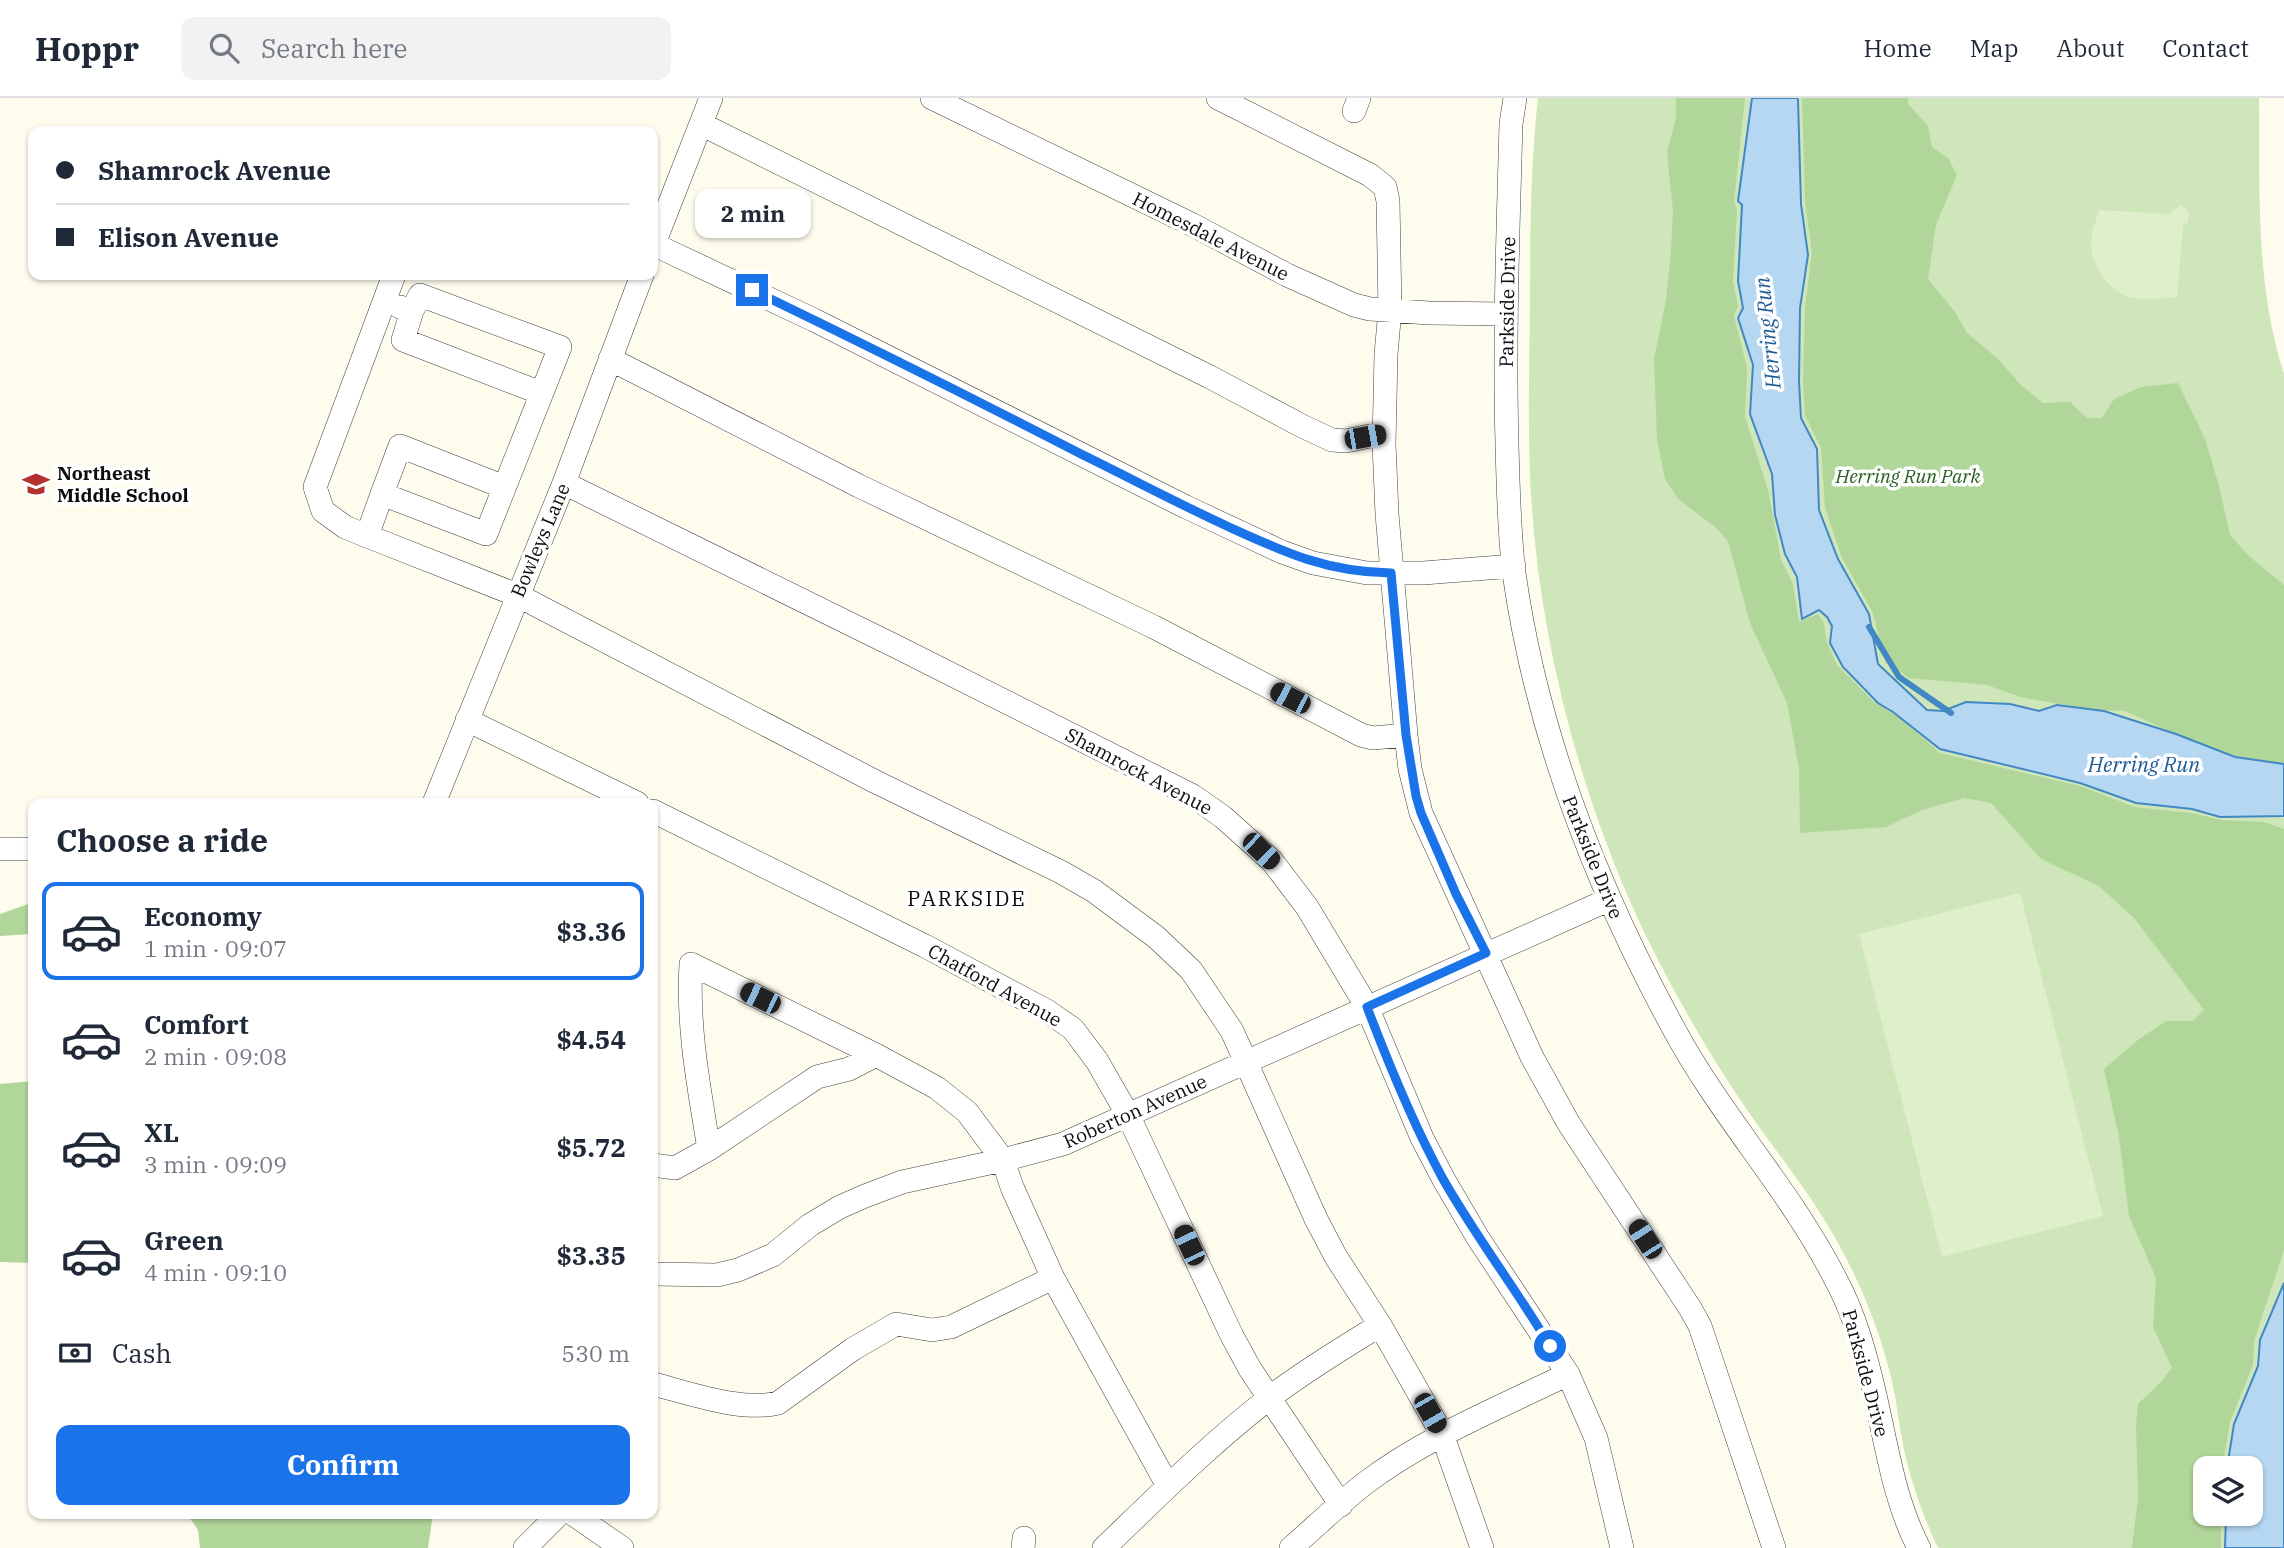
<!DOCTYPE html>
<html lang="en">
<head>
<meta charset="utf-8">
<style>
	body { margin:0; font-family:"IBM Plex Serif",serif; background:#f2f2f3; color:#1f2937; height:100vh; display:flex; flex-direction:column; font-size:26px; white-space:nowrap }
	* { box-sizing:border-box; margin:0 }
	p { font-size:23px; color:#747a83 }
	.icon { flex:none; width:38px; height:38px; fill:none; stroke:currentColor; stroke-width:2; stroke-linecap:round; stroke-linejoin:round }
	.map { position:relative; flex:1; overflow:hidden }
	.side { position:absolute; left:28px; top:700px; width:630px; height:721px; display:flex; flex-direction:column; background:#fff; border-radius:14px; box-shadow:0 2px 5px #0004 }
	.side>* { flex:none }
	.guide { position:absolute; left:28px; top:28px; width:630px; height:154px; border-radius:14px; box-shadow:0 2px 5px #0004; display:grid; align-content:center; height:154px; padding:0 28px; background:#fff }
	.fabs { position:absolute; left:2193px; top:1358px; display:grid; gap:14px }
	.fabs a { display:grid; place-items:center; width:70px; height:70px; border-radius:14px; background:#fff; box-shadow:0 2px 5px #0004; font-size:35px }
	.end { position:absolute; width:32px; height:32px; margin:-16px; border:9px solid #1a73e8; background:#fff; box-shadow:0 0 0 4px #fff }
	.from { border-radius:50% }
	.bubble { position:absolute; height:49px; border-radius:14px; background:#fff; box-shadow:0 2px 5px #0004; font-size:23px; font-weight:700; line-height:49px; text-align:center }
	.car { position:absolute; width:21px; height:42px; margin:-21px -10px; border-radius:9px; box-shadow:0 0 5px 2px #0007; background:linear-gradient(#222 24%,#8ab4d8 0 40%,#222 0 76%,#8ab4d8 0 86%,#222 0) }
	.guide b { display:flex; align-items:center; gap:24px; height:66px; font-size:26px }
	.guide b+b { border-top:2px solid #e0e1e3 }
	.guide i { width:18px; height:18px; background:#1f2937 }
	ul { padding:0; list-style:none }
	li { display:flex; align-items:center; gap:21px; height:98px; margin:0 14px 10px; padding:0 14px; border:4px solid transparent; border-radius:14px }
	li div { flex:1 }
	li b { display:block; font-size:26px }
	li em { font-style:normal; font-weight:700 }
	li.selected { border-color:#1a73e8 }
	li>.icon { width:63px; height:63px; stroke-width:1.5 }
	h2 { padding:0 28px; font-size:32px; line-height:84px }
	.pay { display:flex; align-items:center; gap:18px; height:77px; padding:0 28px; font-size:26px }
	.pay p { margin-inline-start:auto }
	.primary-button { display:flex; gap:14px; margin-top:auto; padding:14px 28px }
	.primary-button a { flex:1; height:80px; border-radius:14px; background:#1a73e8; color:#fff; font-size:28px; font-weight:700; line-height:80px; text-align:center }
	header { display:flex; align-items:center; gap:42px; box-sizing:border-box; height:98px; padding:0 35px; background:#fff; border-bottom:2px solid #e0e1e3 }
	header strong { font-size:33px }
	nav { display:flex; gap:38px; margin-inline-start:auto; font-size:24px }
	.search { width:490px; height:63px; background:#f2f2f3; display:flex; align-items:center; gap:18px; box-sizing:border-box; padding:0 24px; border-radius:14px; color:#747a83; font-size:26px }
	.map>svg:first-child { display:block }
	.green { fill:#cee6b9; fill-rule:evenodd }
	.forest { fill:#b1d69a }
	.pitch { fill:#dfeecb }
	.water { fill:#b5d7f2; stroke:#4188c4; stroke-width:2 }
	.lines { fill:none; stroke-linecap:round; stroke-linejoin:round }
	.stream { stroke:#4188c4; stroke-width:6 }
	.minor-casing { stroke:#404040; stroke-width:24 }
	.minor { stroke:#fff; stroke-width:23 }
	.route { stroke:#1a73e8; stroke-width:9 }
	.labels { text-anchor:middle; stroke-width:7; stroke-linejoin:round; paint-order:stroke }
	.street-label { font-size:19px; fill:#0d0d0d; stroke:#fff }
	.poi-label { font-size:19px; font-weight:bold; fill:#0d0d0d; stroke:#fff; text-anchor:start }
	.park-label { font-size:19px; font-style:italic; fill:#2a6021; stroke:#fff }
	.water-label { font-size:21px; font-style:italic; fill:#1e5a96; stroke:#fff }
	.neighbourhood-label { font-size:21px; letter-spacing:2px; fill:#0d0d0d; stroke:#fff }
</style>
</head>
<body>
<header>
<strong>Hoppr</strong>
<div class="search"><svg class="icon" aria-label="search" viewBox="0 0 24 24"><circle cx="10" cy="10" r="6"/><path d="M15 15l6 6"/></svg>Search here</div>
<nav><a>Home</a><a>Map</a><a>About</a><a>Contact</a></nav>
</header>
<div class="map">
<svg width="2284" height="1450" viewBox="0 0 2284 1450">
	<rect width="100%" height="100%" fill="#fefced"/>
	<path class="green" d="M1538 0H2259C2260 93 2255 186 2284 276V1450H1939L1936 1446C1922 1415 1911 1384 1904 1351 1899 1328 1897 1305 1892 1283 1882 1241 1866 1198 1846 1160 1818 1104 1778 1057 1743 1006 1711 959 1683 910 1657 860 1583 715 1537 541 1530 378 1528 324 1529 270 1530 216 1530 144 1530 72 1538 0ZM2205 1370H2250V1416H2205Z"/>
	<path class="forest" d="M1676 0H1745L1734 103 1737 112 1733 183 1738 208 1734 218 1747 270 1745 318 1769 396 1781 462 1793 486 1799 524 1818 516 1824 525 1826 542 1837 567 1873 603 1902 621 1940 655 2080 688 2135 709 2191 715 2222 722 2264 724 2284 731V1152L2254 1243 2253 1267 2230 1324 2222 1370H2205V1416H2221V1450H2132L2138 1399 2136 1328 2138 1306 2160 1285 2172 1270 2153 1229 2156 1180 2129 1118 2119 1039 2104 971 2138 942 2166 923H2193L2204 912 2134 820 2099 788 2041 761 1991 705 1964 700 1922 712 1886 729 1800 735 1799 671 1787 605 1750 525 1728 443 1715 429 1678 401 1665 381 1657 342 1654 261 1666 202 1671 153 1673 114 1667 54 1676 20Z
		M1802 0H1908V6L1928 28 1932 49 1948 60 1957 77 1936 127 1928 181 1955 214 1967 235 1997 260 2021 287 2043 305 2070 304 2087 320H2102L2114 301 2141 289 2178 285 2205 341 2219 388 2230 437 2249 458 2284 487V666L2236 659 2176 636 2125 613 2094 612 2020 599 1987 587 1909 580 1885 564 1873 515 1841 458 1825 409 1821 350 1805 317 1803 282 1805 209 1812 155 1805 103Z
		M31 805 33 807V883L31 836 0 838V816Z
		M33 983V1165L0 1164V986Z
		M187 1416H433L428 1450H200L198 1432Z"/>
	<path class="pitch" d="M2181 107 2189 114 2188 124 2183 128 2177 199C2163 200 2145 203 2132 200 2114 196 2095 173 2092 156 2088 141 2095 126 2099 112L2169 116Z
		M2020 795 2103 1118 1942 1159 1859 836Z"/>
	<path class="water" d="M1752 0H1797L1798 2 1801 106 1808 157 1800 210 1799 284 1801 320 1817 351 1819 412 1838 461 1869 516 1878 566 1927 612 1943 613 1966 604 2010 606 2039 613 2057 607 2104 613 2176 636 2235 659 2284 666V718L2220 719 2192 711 2136 705 2080 685 1940 651 1893 614 1878 605 1843 569 1830 545 1832 528 1827 519 1819 512 1802 521 1797 479 1785 456 1775 417 1772 376 1750 316 1753 267 1738 220 1743 210 1738 183 1742 107 1738 103Z
		M2284 1185V1450H2225L2226 1416H2250V1370H2227L2234 1326 2258 1268 2260 1242Z"/>
	<g class="lines">
		<path class="stream" d="M1869 529 1899 579 1951 615"/>
		<defs>
			<path id="minor" d="M932 0 1191 126 1287 177 1354 207 1370 211 1429 215 1506 216
				M1218 0 1370 77 1385 89 1388 103 1390 212 1386 256 1384 346 1387 416 1406 637 1410 671 1421 715 1532 959 1569 1026 1690 1210 1700 1228 1774 1450
				M1515 0 1511 26C1508 133 1504 239 1507 346 1508 389 1509 433 1514 475 1537 638 1596 789 1675 933 1722 1020 1791 1093 1836 1182 1855 1217 1866 1258 1875 1297 1887 1349 1894 1402 1919 1450
				M1354 13 1359 0
				M701 26 1210 279 1302 328 1332 342 1346 343 1384 335
				M653 146 814 222 1186 409 1282 454 1313 465 1367 475H1423L1514 468
				M653 148 711 0
				M394 177 315 389 323 413 345 429 367 438 517 497 876 684 1061 774 1094 793 1156 839 1191 872 1232 933 1316 1121 1336 1159 1380 1227 1442 1336 1482 1450
				M400 209 412 213 403 242 541 295
				M610 261 859 388 1154 529 1361 637 1373 640 1406 637
				M564 385 895 548 1193 698 1223 719 1272 763 1307 809 1367 909 1422 1040 1444 1082 1478 1140 1568 1276 1596 1340 1622 1450
				M382 396 400 348 504 389
				M367 438 382 396 486 436 560 249 420 197 412 213
				M467 622 637 705
				M434 705 564 385 642 177
				M653 713 925 848 1047 913 1073 931 1097 963 1128 1017 1232 1238 1250 1271 1341 1407
				M0 751H33
				M709 1051C699 990 687 928 691 866L876 957
				M653 1067 675 1070 709 1051 817 979 849 971 876 957 937 990 967 1014 1003 1062 1012 1089 1053 1180 1168 1388
				M653 1176 717 1177 738 1172 773 1157 810 1127 840 1109 865 1098 902 1084 1003 1062 1063 1046 1608 802
				M653 1286C690 1295 740 1314 778 1305L853 1251 896 1226 932 1232 951 1229 1053 1180
				M573 1416 622 1450
				M525 1450 559 1416
				M1023 1450 1024 1440
				M1104 1450C1158 1398 1212 1344 1272 1298 1306 1272 1343 1250 1380 1227
				M1291 1450C1315 1429 1339 1406 1364 1386 1426 1339 1499 1310 1568 1276"/>
		</defs>
		<use href="#minor" class="minor-casing"/>
		<use href="#minor" class="minor"/>
	</g>
	<g class="lines">
		<path class="route" d="M752 192C862 245 972 300 1081 356 1130 380 1179 406 1229 429 1286 455 1327 474 1391 475L1406 637 1416 698 1421 715 1456 796 1486 855 1367 909C1389 967 1413 1026 1443 1081 1476 1139 1516 1191 1550 1248"/>
	</g>
	<defs>
		<symbol id="school-bare" viewBox="-9 -9 18 18"><path d="M0-5L7-2L0 1L-7-2ZM-4 1L0 2.5L4 1V4Q0 6-4 4Z" fill="#b3302e" stroke="#fff" stroke-width="2.5" paint-order="stroke"/></symbol>
	</defs>
	<g fill-rule="evenodd">
		<use href="#school-bare" x="17" y="367" width="38" height="38"/>
	</g>
	<g class="labels">
		<g class="street-label">
			<text transform="translate(1211 138) rotate(27)" y="7">Homesdale Avenue</text>
			<text transform="translate(1507 204) rotate(-89)" y="7">Parkside Drive</text>
			<text transform="translate(540 442) rotate(-67)" y="7">Bowleys Lane</text>
			<text transform="translate(1139 673) rotate(28)" y="7">Shamrock Avenue</text>
			<text transform="translate(1593 759) rotate(68)" y="7">Parkside Drive</text>
			<text transform="translate(995 887) rotate(29)" y="7">Chatford Avenue</text>
			<text transform="translate(1135 1013) rotate(-24)" y="7">Roberton Avenue</text>
			<text transform="translate(1866 1275) rotate(75)" y="7">Parkside Drive</text>
		</g>
		<g class="poi-label">
			<text x="57" y="382">Northeast<tspan x="57" dy="22">Middle School</tspan></text>
		</g>
		<g class="park-label">
			<text x="1908" y="385">Herring Run Park</text>
		</g>
		<g class="water-label">
			<text transform="translate(1768 235) rotate(-96)" y="7">Herring Run</text>
			<text x="2144" y="674">Herring Run</text>
		</g>
		<g class="neighbourhood-label">
			<text x="967" y="808">PARKSIDE</text>
		</g>
	</g>
</svg>
<div class="fabs">
<a><svg class="icon" aria-label="layers" viewBox="0 0 24 24"><path d="M12 4l9 5-9 5-9-5zM3 14l9 5 9-5"/></svg></a>
</div>
<i class="end from" style="left:1550px;top:1248px"></i>
<i class="end" style="left:752px;top:192px"></i>
<div class="bubble" style="left:695px;top:91px;width:116px">2 min</div>
<i class="car" style="left:1365px;top:339px;rotate:80deg"></i>
<i class="car" style="left:1290px;top:600px;rotate:297deg"></i>
<i class="car" style="left:1261px;top:753px;rotate:134deg"></i>
<i class="car" style="left:760px;top:900px;rotate:296deg"></i>
<i class="car" style="left:1645px;top:1141px;rotate:327deg"></i>
<i class="car" style="left:1189px;top:1147px;rotate:335deg"></i>
<i class="car" style="left:1430px;top:1315px;rotate:150deg"></i>
<div class="guide">
<b><i class="from"></i>Shamrock Avenue</b>
<b><i></i>Elison Avenue</b>
</div>
<section class="side">
<h2>Choose a ride</h2>
<ul>
<li class="selected"><svg class="icon" aria-label="car" viewBox="0 0 24 24"><path d="M5 17H2v-5l4-1 3-4h7l3 4 3 1v5h-3M9 17h6M6 11h13"/><circle cx="7" cy="17" r="2"/><circle cx="17" cy="17" r="2"/></svg><div><b>Economy</b><p>1 min · 09:07</p></div><em>$3.36</em></li>
<li><svg class="icon" aria-label="car" viewBox="0 0 24 24"><path d="M5 17H2v-5l4-1 3-4h7l3 4 3 1v5h-3M9 17h6M6 11h13"/><circle cx="7" cy="17" r="2"/><circle cx="17" cy="17" r="2"/></svg><div><b>Comfort</b><p>2 min · 09:08</p></div><em>$4.54</em></li>
<li><svg class="icon" aria-label="car" viewBox="0 0 24 24"><path d="M5 17H2v-5l4-1 3-4h7l3 4 3 1v5h-3M9 17h6M6 11h13"/><circle cx="7" cy="17" r="2"/><circle cx="17" cy="17" r="2"/></svg><div><b>XL</b><p>3 min · 09:09</p></div><em>$5.72</em></li>
<li><svg class="icon" aria-label="car" viewBox="0 0 24 24"><path d="M5 17H2v-5l4-1 3-4h7l3 4 3 1v5h-3M9 17h6M6 11h13"/><circle cx="7" cy="17" r="2"/><circle cx="17" cy="17" r="2"/></svg><div><b>Green</b><p>4 min · 09:10</p></div><em>$3.35</em></li>
</ul>
<div class="pay"><svg class="icon" aria-label="cash" viewBox="0 0 24 24"><path d="M3 7h18v10H3z"/><circle cx="12" cy="12" r="2"/></svg>Cash<p>530 m</p></div>
<div class="primary-button"><a>Confirm</a></div>
</section>
</div>
</body>
</html>
